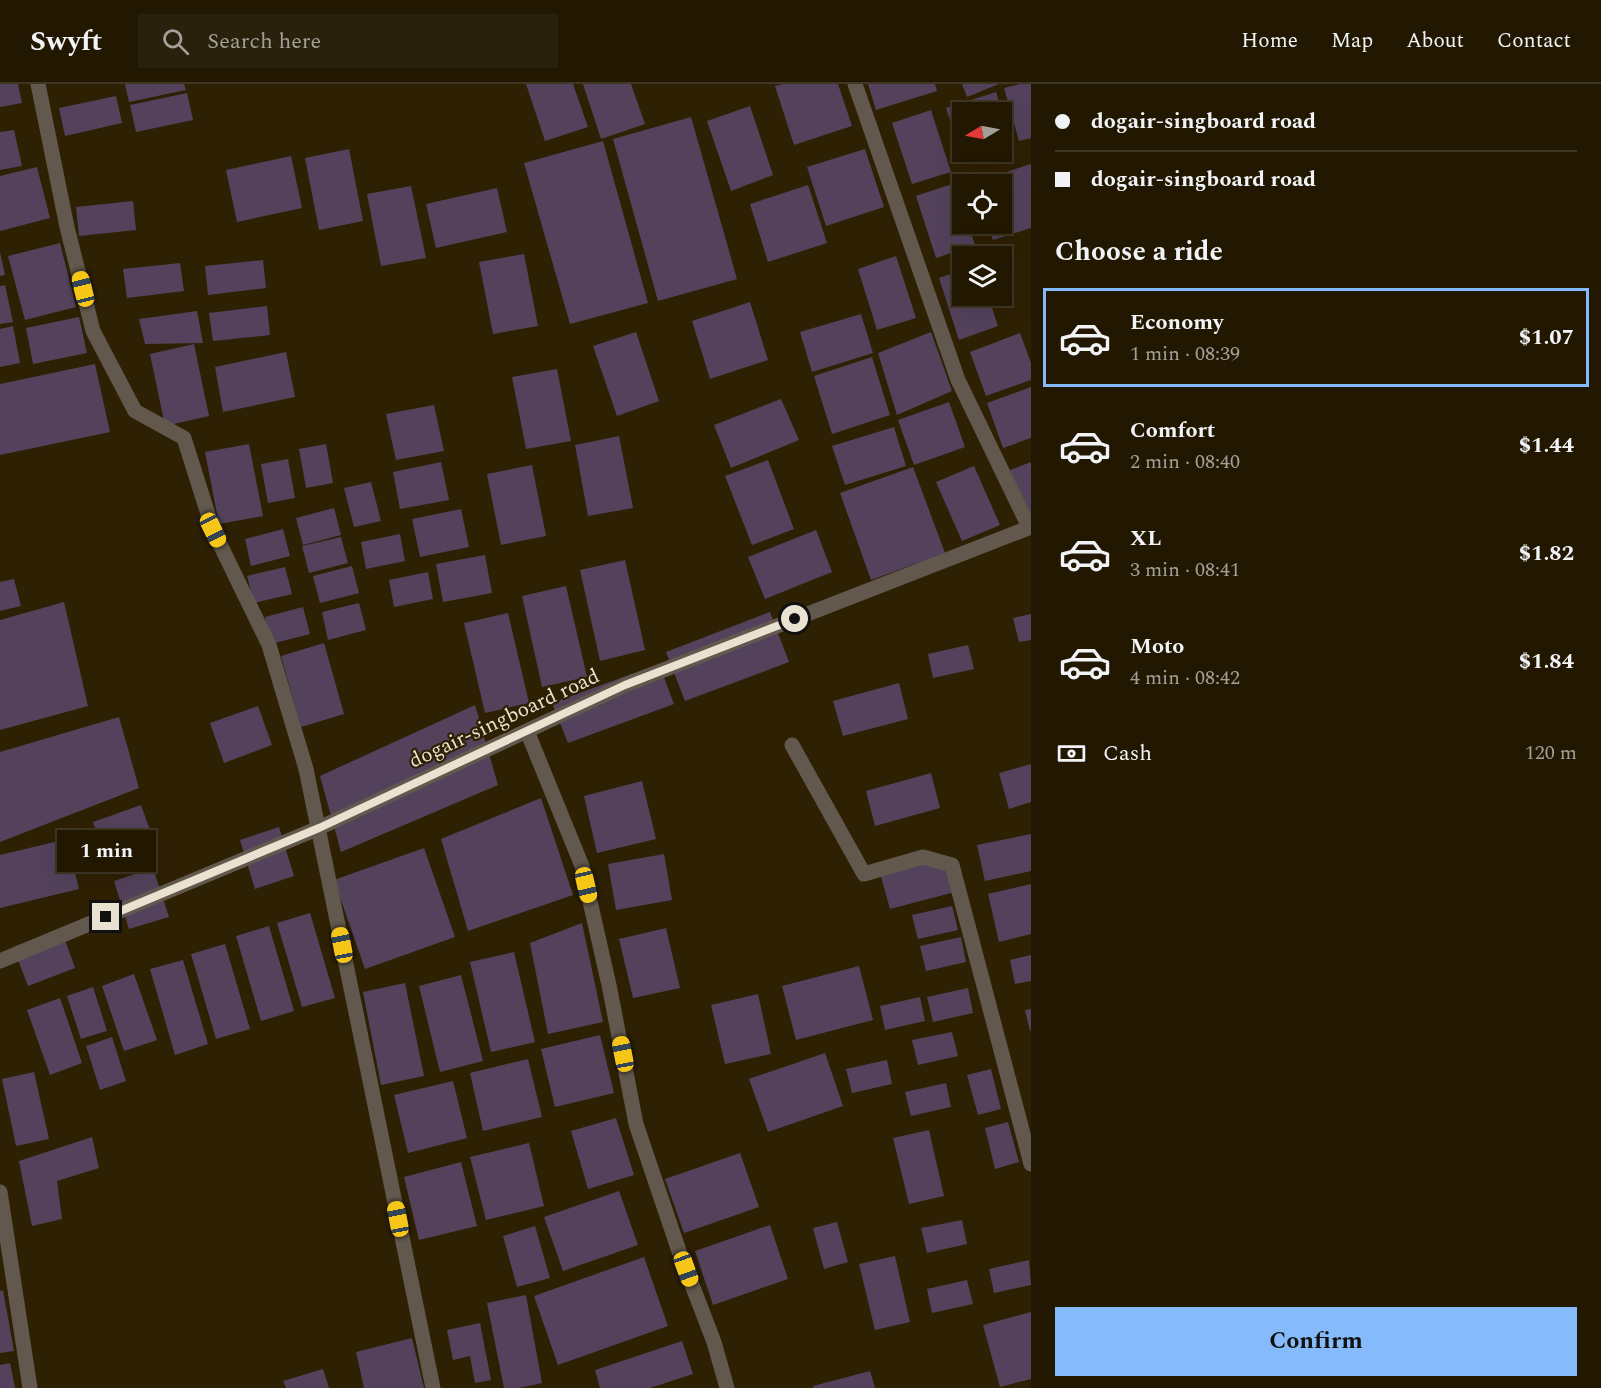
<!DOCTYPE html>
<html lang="en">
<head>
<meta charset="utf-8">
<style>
	body { margin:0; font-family:Spectral,serif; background:#2a210c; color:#f1f3f6; height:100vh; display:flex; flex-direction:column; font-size:22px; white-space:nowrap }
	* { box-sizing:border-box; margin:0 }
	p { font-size:20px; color:#a2a099 }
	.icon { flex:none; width:33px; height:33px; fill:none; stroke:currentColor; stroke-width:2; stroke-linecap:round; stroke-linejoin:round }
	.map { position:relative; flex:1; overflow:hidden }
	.drawer { display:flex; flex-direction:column; background:#221802; width:570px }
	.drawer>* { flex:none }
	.banner { display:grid; align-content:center; height:132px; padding:0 24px; background:#221802 }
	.needle { width:39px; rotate:260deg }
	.controls { position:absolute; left:952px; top:18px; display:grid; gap:12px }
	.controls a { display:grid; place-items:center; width:60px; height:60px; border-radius:0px; background:#221802; box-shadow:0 6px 24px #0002,0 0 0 2px #3f3724; font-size:30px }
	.end { position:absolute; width:27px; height:27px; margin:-14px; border:8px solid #eae2d1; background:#111; box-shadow:0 0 0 3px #111 }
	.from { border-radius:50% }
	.bubble { position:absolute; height:42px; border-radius:0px; background:#221802; box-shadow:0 6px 24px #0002,0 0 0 2px #3f3724; font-size:20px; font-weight:700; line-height:42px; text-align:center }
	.car { position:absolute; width:18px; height:36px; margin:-18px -9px; border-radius:8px; box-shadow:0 0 4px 2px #0007; background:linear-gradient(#f5c518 24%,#345 0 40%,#f5c518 0 76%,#345 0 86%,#f5c518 0) }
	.banner b { display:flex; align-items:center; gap:21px; height:57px; font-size:22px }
	.banner b+b { border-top:2px solid #3f3724 }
	.banner i { width:15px; height:15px; background:#f1f3f6 }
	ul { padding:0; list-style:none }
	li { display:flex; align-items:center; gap:18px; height:99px; margin:0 12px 9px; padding:0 12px; border:3px solid transparent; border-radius:0px }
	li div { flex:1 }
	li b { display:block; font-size:22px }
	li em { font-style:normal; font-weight:700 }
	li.on { border-color:#85bbfb }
	li>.icon { width:54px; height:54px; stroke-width:1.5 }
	h2 { padding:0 24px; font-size:27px; line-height:72px }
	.pay { display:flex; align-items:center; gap:15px; height:66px; padding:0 24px; font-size:22px }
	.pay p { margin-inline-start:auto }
	.button { display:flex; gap:12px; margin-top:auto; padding:12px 24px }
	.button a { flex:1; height:69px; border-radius:0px; background:#85bbfb; color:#111; font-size:24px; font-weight:700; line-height:69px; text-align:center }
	header { display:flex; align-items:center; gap:36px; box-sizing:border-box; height:84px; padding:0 30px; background:#221802; border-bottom:2px solid #3f3724 }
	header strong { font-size:28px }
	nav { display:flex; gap:33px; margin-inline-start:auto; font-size:21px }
	.search { width:420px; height:54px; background:#2a210c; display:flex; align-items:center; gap:15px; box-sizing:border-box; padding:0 21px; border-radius:0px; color:#a2a099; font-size:22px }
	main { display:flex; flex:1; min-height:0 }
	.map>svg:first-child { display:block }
	.building { fill:#54425c }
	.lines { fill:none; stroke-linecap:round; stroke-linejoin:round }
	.minor { stroke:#62584d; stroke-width:15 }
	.route { stroke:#eae2d1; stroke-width:8 }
	.labels { text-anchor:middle; stroke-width:4.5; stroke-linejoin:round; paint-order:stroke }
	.street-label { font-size:21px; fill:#eae2d1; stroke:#2e2003 }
</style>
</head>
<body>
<header>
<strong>Swyft</strong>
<div class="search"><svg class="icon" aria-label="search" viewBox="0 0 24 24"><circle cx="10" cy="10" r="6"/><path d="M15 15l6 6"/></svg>Search here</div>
<nav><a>Home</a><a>Map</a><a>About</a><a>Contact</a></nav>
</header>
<main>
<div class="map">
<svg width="1031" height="1304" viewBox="0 0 1031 1304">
	<rect width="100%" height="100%" fill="#2e2003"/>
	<path class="building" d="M0 0H18L22 19 0 23Z
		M125 0H184L186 6 129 18Z
		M526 0H573L588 43 545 57Z
		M583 0H631L645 40 601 55Z
		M783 0H838L852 42 794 61 775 2Z
		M868 0H935L937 7 876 26Z
		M962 0H999L967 13Z
		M1020 0H1031V54L1019 57 1004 4Z
		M996 8 1002 28H963V68H996L964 78 946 24Z
		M187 9 193 36 136 48 130 21Z
		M116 12 122 39 65 52 59 24Z
		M750 22 773 91 731 107 707 37Z
		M931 26 951 88 912 100 892 39Z
		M1002 30 1013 63 1002 66Z
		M691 33 737 195 658 217 613 55Z
		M14 46 22 82 0 86V48Z
		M603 57 648 219 570 240 524 79Z
		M349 65 363 137 319 146 305 74Z
		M865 65 884 123 826 142 807 83Z
		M291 72 302 124 237 138 226 86Z
		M1031 80V144L993 156 988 140H1002V100H975V98Z
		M37 83 50 134 0 147V92Z
		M955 99 963 125V140H968L975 161 936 174 916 112Z
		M808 101 827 159 768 178 750 120Z
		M411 102 426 174 381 182 367 110Z
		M497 104 507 148 436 164 426 120Z
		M133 117 136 146 79 152 76 123Z
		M60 159 76 223 25 236 8 172Z
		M0 168 5 191 0 192Z
		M524 170 538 242 493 250 479 178Z
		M896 172 916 234 877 246 858 185Z
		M263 176 266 204 208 211 205 182Z
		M180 179 184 207 127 214 123 185Z
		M963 186V212H988L998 242 959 256 939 194Z
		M5 201 13 238 0 240V202Z
		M750 218 768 276 710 295 692 237Z
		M267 222 270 251 213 257 209 229Z
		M197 227 203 259 145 260 139 235Z
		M861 230 873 269 812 288 800 248Z
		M79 233 87 269 33 280 26 244Z
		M13 242 20 279 0 283V245Z
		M636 248 659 317 617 332 593 262Z
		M931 248 952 307 897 331 878 269Z
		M1020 249 1031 279V296L986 312 970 268Z
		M194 260 209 332 165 342 150 270Z
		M286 268 295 313 223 328 215 283Z
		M872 273 890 331 832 350 814 292Z
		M95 280 110 348 0 371V300Z
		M557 285 571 357 526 365 512 293Z
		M1031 303V354L1003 364 987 319Z
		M781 315 799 356 731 384 714 341Z
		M949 318 965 363 914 381 898 336Z
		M434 321 444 367 396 376 386 330Z
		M894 343 906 382 845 401 832 362Z
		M619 352 633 424 588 432 575 361Z
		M249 360 263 432 219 440 205 368Z
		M326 360 333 399 306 404 299 365Z
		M288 375 295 414 268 419 261 380Z
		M768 376 794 445 752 461 725 392Z
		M441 378 449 416 400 425 393 388Z
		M1031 378V429L1026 431 1010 386Z
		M532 381 546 452 501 461 487 390Z
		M974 382 1000 441 962 457 936 398Z
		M913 383 945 469 871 496 840 409Z
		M371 398 381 437 354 443 344 404Z
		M334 424 341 451 303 461 296 434Z
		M461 425 469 463 420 473 412 435Z
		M283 445 290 472 251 482 245 455Z
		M816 446 832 488 765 515 748 473Z
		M400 450 405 477 366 485 361 458Z
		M341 453 348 479 309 489 302 462Z
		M485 471 492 509 443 518 436 480Z
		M625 476 645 566 600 577 580 486Z
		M352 482 359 509 320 519 313 492Z
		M285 483 292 510 254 519 247 492Z
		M428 488 433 515 394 523 389 496Z
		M14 495 21 522 0 527V498Z
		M566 502 587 593 542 603 522 512Z
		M64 518 88 622 0 646V536Z
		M359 519 366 546 328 556 322 528Z
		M303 523 310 550 271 560 265 533Z
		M770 528 789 578 685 617 666 568Z
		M508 529 529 619 485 629 464 539Z
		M1031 530V556L1019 558 1013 534Z
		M324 559 344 630 301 643 281 572Z
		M968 561 974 585 933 594 928 570Z
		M659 580 674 620 568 659 552 619Z
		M899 599 908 635 843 652 833 617Z
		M475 621 498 701 341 768 320 692Z
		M258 622 272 661 224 679 210 639Z
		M119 633 139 704 0 758V668Z
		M1031 680V718L1009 725 999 689Z
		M931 689 940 724 875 742 866 707Z
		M642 697 656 755 597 769 584 712Z
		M541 714 573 811 468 847 441 755Z
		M141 721 155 760 107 777 93 738Z
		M279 743 294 792 255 805 240 756Z
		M1031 750V787L985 797 977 761Z
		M67 755 79 805 0 824V771Z
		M424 764 455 853 365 885 334 796Z
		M664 770 672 816 616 826 608 780Z
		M946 772 955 808 890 825 880 789Z
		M153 784 169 833 129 845 114 797Z
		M1031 800V850L999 858 988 810Z
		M952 822 958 846 918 855 912 831Z
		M310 829 335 914 302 923 277 839Z
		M582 839 603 938 548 950 530 859Z
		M269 842 294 927 261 937 236 852Z
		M666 844 680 904 633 914 619 855Z
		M61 845 75 884 28 902 13 863Z
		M961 853 966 878 926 887 920 862Z
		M225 860 250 945 216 955 191 870Z
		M514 868 535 958 491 968 470 878Z
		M1031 871V897L1015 900 1010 876Z
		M183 876 208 960 175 971 150 885Z
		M859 882 873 936 796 956 782 902Z
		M134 890 157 956 124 967 102 902Z
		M461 891 483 977 440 988 419 902Z
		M405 899 424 992 381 1001 363 908Z
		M93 903 107 947 81 955 67 912Z
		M968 904 973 929 933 938 927 913Z
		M758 910 771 970 725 980 711 921Z
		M920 913 925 937 885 946 880 922Z
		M60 914 82 979 50 991 27 926Z
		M1031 925V947H1030L1025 926Z
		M952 948 958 972 918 981 912 956Z
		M600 951 614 1009 555 1023 541 965Z
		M112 953 126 997 100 1006 86 962Z
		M825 969 843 1022 768 1048 749 995Z
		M528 975 542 1033 483 1047 470 989Z
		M887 976 892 1000 852 1009 846 985Z
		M991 985 1001 1025 978 1031 967 991Z
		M34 988 49 1055 16 1062 2 995Z
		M453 997 467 1054 408 1069 394 1011Z
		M946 999 951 1023 911 1032 905 1008Z
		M616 1034 634 1091 588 1105 571 1047Z
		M1008 1038 1019 1078 995 1085 985 1044Z
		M929 1046 944 1112 909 1120 893 1054Z
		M92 1053 99 1084 57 1097 62 1135 32 1142 19 1077Z
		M529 1059 544 1122 486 1136 470 1073Z
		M740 1069 759 1123 684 1149 665 1095Z
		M461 1078 477 1142 419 1156 404 1093Z
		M619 1107 638 1161 563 1187 544 1133Z
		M962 1136 967 1160 927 1169 921 1144Z
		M837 1138 848 1178 824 1185 813 1144Z
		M770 1141 788 1195 713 1221 695 1167Z
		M535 1142 550 1194 517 1203 503 1152Z
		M895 1172 910 1238 875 1246 859 1180Z
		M644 1173 668 1242 558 1281 534 1212Z
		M1029 1176 1031 1201 994 1209 989 1185Z
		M967 1196 973 1220 932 1229 927 1205Z
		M3 1206 14 1267 0 1269V1207Z
		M526 1211 542 1299 519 1304H504L487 1219Z
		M1031 1228V1295L1000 1303 983 1241Z
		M480 1239 491 1296 475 1299 470 1272 453 1276 447 1246Z
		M412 1254 424 1304H364L356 1268Z
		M682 1257 693 1290 650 1304H600L595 1286Z
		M10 1279 15 1304H0V1281Z
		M323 1285 329 1304H286L283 1297Z
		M870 1287 875 1304H813V1302Z"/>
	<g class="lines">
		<path class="minor" d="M38 0 67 143 93 247 135 327 184 354 213 446 269 561 306 685 433 1304
			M855 0 958 296 1029 443
			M527 647 582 782 609 901 636 1040 679 1167 714 1258 727 1304
			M792 661 864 790 923 773 952 781 1031 1080
			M0 877 319 744 625 601 1031 443
			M0 1108 30 1304"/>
	</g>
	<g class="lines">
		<path class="route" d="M106 833 319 744 625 601 795 535"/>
	</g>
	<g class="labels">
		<g class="street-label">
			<text transform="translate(504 634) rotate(-25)" y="7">dogair-singboard road</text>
		</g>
	</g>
</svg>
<div class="controls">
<a><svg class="needle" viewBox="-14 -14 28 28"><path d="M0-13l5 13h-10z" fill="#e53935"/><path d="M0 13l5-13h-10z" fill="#a2a099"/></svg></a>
<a><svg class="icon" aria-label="locate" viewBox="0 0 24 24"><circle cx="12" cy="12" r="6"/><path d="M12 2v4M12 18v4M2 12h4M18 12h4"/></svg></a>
<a><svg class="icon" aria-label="layers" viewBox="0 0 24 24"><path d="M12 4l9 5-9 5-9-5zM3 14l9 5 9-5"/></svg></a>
</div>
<i class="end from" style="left:795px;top:535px"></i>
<i class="end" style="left:106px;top:833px"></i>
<div class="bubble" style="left:57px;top:746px;width:99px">1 min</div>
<i class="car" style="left:83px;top:205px;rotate:346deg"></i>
<i class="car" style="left:213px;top:446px;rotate:154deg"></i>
<i class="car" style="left:586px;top:801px;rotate:167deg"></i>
<i class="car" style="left:342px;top:861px;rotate:349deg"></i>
<i class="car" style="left:623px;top:970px;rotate:349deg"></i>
<i class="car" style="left:398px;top:1135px;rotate:349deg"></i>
<i class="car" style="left:686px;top:1185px;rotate:160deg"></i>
</div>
<section class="drawer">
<div class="banner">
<b><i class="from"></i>dogair-singboard road</b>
<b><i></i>dogair-singboard road</b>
</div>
<h2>Choose a ride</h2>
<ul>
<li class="on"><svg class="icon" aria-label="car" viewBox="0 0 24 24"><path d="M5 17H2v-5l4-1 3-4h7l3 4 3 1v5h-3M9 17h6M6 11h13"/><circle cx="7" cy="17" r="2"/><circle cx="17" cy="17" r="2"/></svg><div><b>Economy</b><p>1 min · 08:39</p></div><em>$1.07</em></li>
<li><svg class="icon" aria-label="car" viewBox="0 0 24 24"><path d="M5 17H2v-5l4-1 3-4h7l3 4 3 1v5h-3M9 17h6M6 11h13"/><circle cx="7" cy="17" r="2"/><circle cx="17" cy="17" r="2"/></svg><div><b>Comfort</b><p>2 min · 08:40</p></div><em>$1.44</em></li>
<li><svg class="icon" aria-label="car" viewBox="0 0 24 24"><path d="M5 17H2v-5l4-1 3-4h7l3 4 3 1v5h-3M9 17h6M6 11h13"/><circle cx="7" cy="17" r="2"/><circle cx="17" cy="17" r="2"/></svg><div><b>XL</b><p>3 min · 08:41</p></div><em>$1.82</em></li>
<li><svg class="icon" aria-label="car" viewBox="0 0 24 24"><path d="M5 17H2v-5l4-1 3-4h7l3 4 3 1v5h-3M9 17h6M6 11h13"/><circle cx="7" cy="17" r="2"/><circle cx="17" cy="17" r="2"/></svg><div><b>Moto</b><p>4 min · 08:42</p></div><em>$1.84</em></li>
</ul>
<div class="pay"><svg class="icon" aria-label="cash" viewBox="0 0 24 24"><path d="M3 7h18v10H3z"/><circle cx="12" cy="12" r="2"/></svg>Cash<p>120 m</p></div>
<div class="button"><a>Confirm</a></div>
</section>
</main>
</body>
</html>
